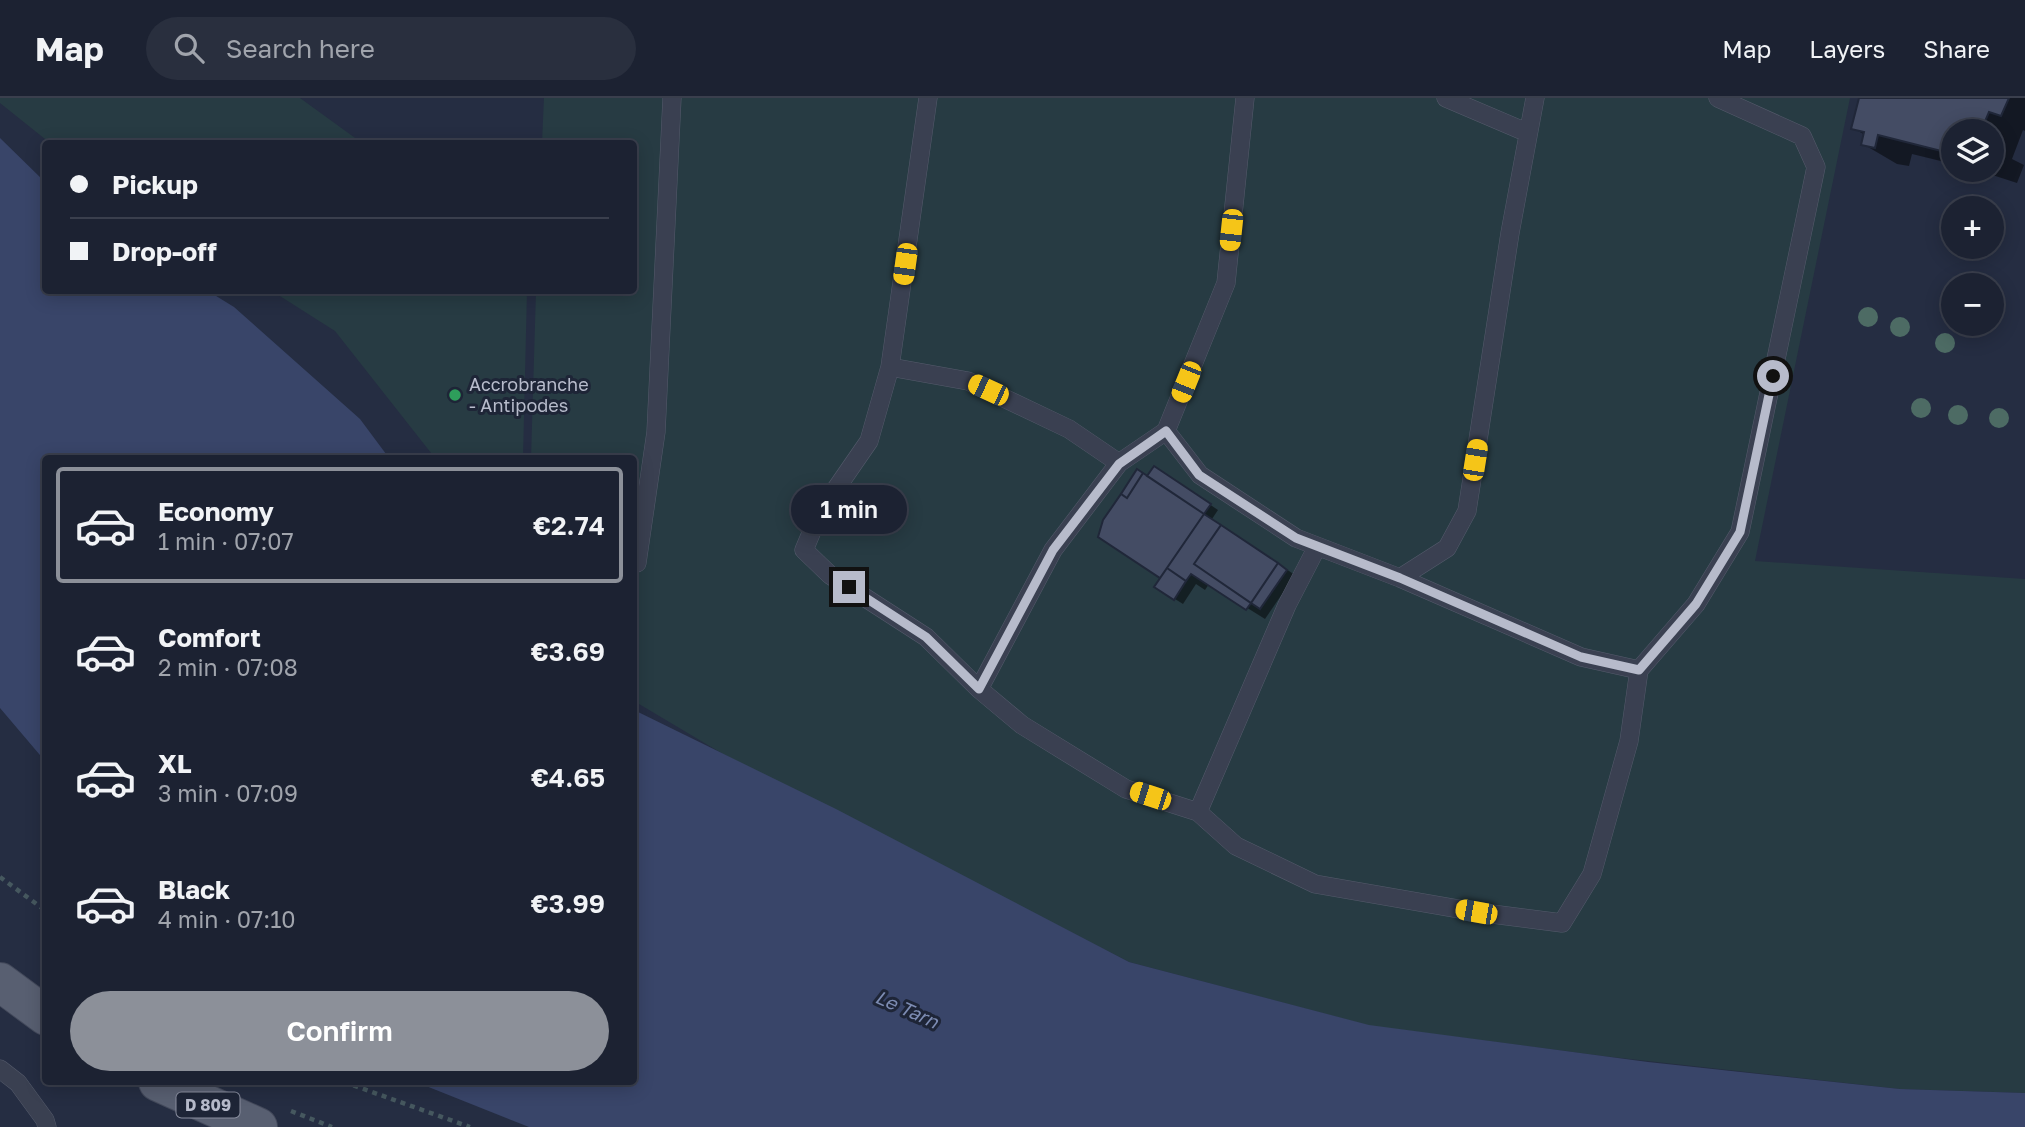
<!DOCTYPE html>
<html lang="en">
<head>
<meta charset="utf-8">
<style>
	body { margin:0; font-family:"Golos Text",sans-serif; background:#292f3e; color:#f1f3f6; height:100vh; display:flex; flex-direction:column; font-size:26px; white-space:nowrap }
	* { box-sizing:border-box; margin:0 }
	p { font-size:23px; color:#a0a4ac }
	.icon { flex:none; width:38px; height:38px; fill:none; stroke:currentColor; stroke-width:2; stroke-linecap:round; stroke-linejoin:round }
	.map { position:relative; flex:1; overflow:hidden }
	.details { position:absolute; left:42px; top:357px; width:595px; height:630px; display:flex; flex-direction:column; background:#1c2232; border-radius:7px; box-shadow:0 4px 18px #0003,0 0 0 2px #3a3f4d }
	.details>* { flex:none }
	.guide { position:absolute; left:42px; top:42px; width:595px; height:154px; border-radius:7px; box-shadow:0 4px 18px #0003,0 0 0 2px #3a3f4d; display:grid; align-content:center; height:154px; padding:0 28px; background:#1c2232 }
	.controls { position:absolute; left:1941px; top:21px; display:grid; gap:14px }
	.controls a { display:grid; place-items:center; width:63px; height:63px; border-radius:50%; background:#1c2232; box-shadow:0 4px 18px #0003,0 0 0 2px #3a3f4d; font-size:35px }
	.end { position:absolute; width:32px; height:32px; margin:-16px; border:9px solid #b7bbcb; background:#111; box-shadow:0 0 0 4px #111 }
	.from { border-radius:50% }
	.bubble { position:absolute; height:49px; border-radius:24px; background:#1c2232; box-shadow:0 4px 18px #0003,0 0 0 2px #3a3f4d; font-size:23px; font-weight:600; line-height:49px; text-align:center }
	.car { position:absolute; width:21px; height:42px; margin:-21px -10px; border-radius:9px; box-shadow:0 0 5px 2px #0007; background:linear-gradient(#f5c518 24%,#345 0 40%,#f5c518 0 76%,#345 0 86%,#f5c518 0) }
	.guide b { display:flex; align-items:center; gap:24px; height:66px; font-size:26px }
	.guide b+b { border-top:2px solid #3a3f4d }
	.guide i { width:18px; height:18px; background:#f1f3f6 }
	ul { padding:12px 0 0; list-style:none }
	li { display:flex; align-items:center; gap:21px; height:116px; margin:0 14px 10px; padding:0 14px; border:4px solid transparent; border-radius:7px }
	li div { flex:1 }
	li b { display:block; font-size:26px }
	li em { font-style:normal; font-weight:600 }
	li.current { border-color:#8c9099 }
	li>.icon { width:63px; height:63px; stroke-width:1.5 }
	.primary-button { display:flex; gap:14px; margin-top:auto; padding:14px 28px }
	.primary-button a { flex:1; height:80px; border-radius:42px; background:#8c9099; color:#fff; font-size:28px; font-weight:600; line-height:80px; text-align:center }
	header { display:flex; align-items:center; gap:42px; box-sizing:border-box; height:98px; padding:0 35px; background:#1c2232; border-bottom:2px solid #3a3f4d }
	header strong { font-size:33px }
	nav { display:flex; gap:38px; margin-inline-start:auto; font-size:24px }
	.search { width:490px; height:63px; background:#292f3e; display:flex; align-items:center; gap:18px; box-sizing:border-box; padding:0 24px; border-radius:38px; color:#a0a4ac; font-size:26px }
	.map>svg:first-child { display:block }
	.green { fill:#273b43 }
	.water { fill:#394569 }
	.shadow { fill:#0007 }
	.building { fill:#444c64; stroke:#202739; stroke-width:2 }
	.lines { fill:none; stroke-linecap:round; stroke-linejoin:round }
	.service-casing { stroke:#555b6c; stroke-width:19 }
	.primary-casing { stroke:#43495b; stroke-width:40 }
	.path { stroke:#46585f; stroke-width:4.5; stroke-dasharray:5 5; stroke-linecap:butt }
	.service { stroke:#3a4051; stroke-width:18 }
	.primary { stroke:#585f71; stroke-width:38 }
	.tree { fill:#4d6b64 }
	.route { stroke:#b7bbcb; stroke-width:9 }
	.leisure-dot { fill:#2e9e5b; stroke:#1e2537; stroke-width:2.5 }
	.labels { text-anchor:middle; stroke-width:6; stroke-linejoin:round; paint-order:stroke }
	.shield { fill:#1e2537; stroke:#898e9f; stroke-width:2 }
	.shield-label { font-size:16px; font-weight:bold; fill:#b7bbcb }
	.poi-label { font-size:18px; fill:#b7bbcb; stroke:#1e2537; text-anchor:start }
	.water-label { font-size:19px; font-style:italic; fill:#7d8cb3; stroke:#1e2537 }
</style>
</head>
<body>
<header>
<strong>Map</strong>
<div class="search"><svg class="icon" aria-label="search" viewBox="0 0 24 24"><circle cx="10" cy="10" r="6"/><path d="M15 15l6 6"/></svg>Search here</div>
<nav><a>Map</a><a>Layers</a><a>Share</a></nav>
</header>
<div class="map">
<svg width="2025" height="1029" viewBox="0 0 2025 1029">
	<rect width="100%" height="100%" fill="#252d42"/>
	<path class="green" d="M0 0H300L362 45H50L0 5Z
		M544 0H1850L1755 463 2025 481V995L1900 991 1603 958 1371 928 1129 864 723 656 634 603V360H531L536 193 634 192V46L542 45Z
		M272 193H527L523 360H435L335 233Z"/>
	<path class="water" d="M0 40 45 84 46 192 208 193 234 209 360 321 389 360H46L45 663 0 610Z
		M634 612 836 711 1129 864 1369 927 1648 964 1900 991 2025 995V1029H529L416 984H634Z"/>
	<path class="shadow" d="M1860 0H2025V33L2023 32 2012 61 2024 67 2017 85 1977 72H1992V33H1953V66L1912 56 1909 68 1897 66 1863 46 1865 37 1853 30Z
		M1163 375 1218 412 1212 421 1295 477 1265 521 1209 486 1205 492 1196 486 1183 506 1175 501 1163 480 1100 438 1148 380Z"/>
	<path class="building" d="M1859 0H2009L2001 18 1989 14 1981 33H1953V56L1878 37 1875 50 1861 47 1864 34 1851 31Z
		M1154 368 1211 406 1204 416 1147 378Z
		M1137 371 1143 375 1127 400 1121 396Z
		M1143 375 1204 416 1160 480 1098 439 1103 422 1121 396 1127 400Z
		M1204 416 1221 427 1194 466 1251 505 1246 512 1191 476 1186 483 1167 470Z
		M1221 427 1278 465 1251 505 1194 466Z
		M1278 465 1287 472 1260 511 1251 505Z
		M1167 470 1186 483 1174 502 1154 489Z"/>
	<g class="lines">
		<defs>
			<path id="service" d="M928 0 890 269 869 343 820 414 804 452 830 477 926 539 979 591
				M1446 0 1528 35
				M890 269 968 283 1069 331 1119 365
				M1166 333 1200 377 1296 440 1400 480 1581 559 1639 572 1629 643 1592 776 1562 825 1476 814 1315 786 1236 748 1198 714 1126 691 1022 627 979 591 1053 452 1119 365 1166 333 1226 185 1245 0
				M637 465 656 334 672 0
				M1400 480 1447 450 1467 413 1510 135 1535 0
				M1639 572 1696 506 1740 434 1816 69 1802 38 1718 0
				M1198 714 1287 507 1317 449
				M0 971 18 985 45 1022 47 1029"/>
			<path id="primary" d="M0 884 46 918
				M158 984 258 1029"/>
		</defs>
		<use href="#service" class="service-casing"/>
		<use href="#primary" class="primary-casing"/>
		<path class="path" d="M0 779 46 813
			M344 984 470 1029
			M291 1013 332 1029"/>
		<use href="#service" class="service"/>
		<use href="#primary" class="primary"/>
	</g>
	<g class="tree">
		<circle cx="1868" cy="219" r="10"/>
		<circle cx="1900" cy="229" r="10"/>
		<circle cx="1945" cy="245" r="10"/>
		<circle cx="1921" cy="310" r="10"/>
		<circle cx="1958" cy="317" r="10"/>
		<circle cx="1999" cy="320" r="10"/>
	</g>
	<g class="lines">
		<path class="route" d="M849 489 926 539 979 591 1053 452 1119 366 1166 333 1199 377 1296 440 1400 480 1581 559 1639 572 1696 506 1740 434 1773 278"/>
	</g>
	<circle class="leisure-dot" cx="455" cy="297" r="7"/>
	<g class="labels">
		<rect class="shield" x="176.5" y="994.5" width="63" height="25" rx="5"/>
		<g class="shield-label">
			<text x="208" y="1013">D 809</text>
		</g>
		<g class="poi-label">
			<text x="469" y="293">Accrobranche<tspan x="469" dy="21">- Antipodes</tspan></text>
		</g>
		<g class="water-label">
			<text transform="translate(907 911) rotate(24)" y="7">Le Tarn</text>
		</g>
	</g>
</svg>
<div class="controls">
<a><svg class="icon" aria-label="layers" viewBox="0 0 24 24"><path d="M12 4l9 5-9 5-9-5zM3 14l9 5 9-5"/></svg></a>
<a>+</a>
<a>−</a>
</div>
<i class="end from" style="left:1773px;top:278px"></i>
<i class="end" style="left:849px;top:489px"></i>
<div class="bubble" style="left:791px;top:387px;width:116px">1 min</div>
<i class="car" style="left:1231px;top:132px;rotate:186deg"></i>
<i class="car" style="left:905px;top:166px;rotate:188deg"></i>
<i class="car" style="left:1186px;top:284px;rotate:202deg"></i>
<i class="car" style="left:988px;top:292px;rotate:295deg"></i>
<i class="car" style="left:1475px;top:362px;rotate:9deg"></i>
<i class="car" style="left:1150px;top:698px;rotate:288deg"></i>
<i class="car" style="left:1476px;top:814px;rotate:280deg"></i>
<div class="guide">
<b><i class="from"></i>Pickup</b>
<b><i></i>Drop-off</b>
</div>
<section class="details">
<ul>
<li class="current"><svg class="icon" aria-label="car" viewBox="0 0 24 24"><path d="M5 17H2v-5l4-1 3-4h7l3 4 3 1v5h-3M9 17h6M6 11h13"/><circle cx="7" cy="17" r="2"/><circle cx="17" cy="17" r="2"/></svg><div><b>Economy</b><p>1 min · 07:07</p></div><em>€2.74</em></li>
<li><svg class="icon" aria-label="car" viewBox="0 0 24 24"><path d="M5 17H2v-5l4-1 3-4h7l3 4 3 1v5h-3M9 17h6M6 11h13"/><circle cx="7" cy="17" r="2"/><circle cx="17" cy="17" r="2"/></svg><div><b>Comfort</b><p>2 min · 07:08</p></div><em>€3.69</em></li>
<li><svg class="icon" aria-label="car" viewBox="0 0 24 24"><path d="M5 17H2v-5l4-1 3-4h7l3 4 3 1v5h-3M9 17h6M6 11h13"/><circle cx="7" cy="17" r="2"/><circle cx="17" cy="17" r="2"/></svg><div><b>XL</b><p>3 min · 07:09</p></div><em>€4.65</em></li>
<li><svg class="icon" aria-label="car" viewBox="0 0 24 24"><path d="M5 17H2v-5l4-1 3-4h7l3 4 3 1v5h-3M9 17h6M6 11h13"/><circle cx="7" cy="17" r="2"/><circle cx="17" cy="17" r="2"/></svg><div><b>Black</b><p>4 min · 07:10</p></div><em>€3.99</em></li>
</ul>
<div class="primary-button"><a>Confirm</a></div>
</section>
</div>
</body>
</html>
